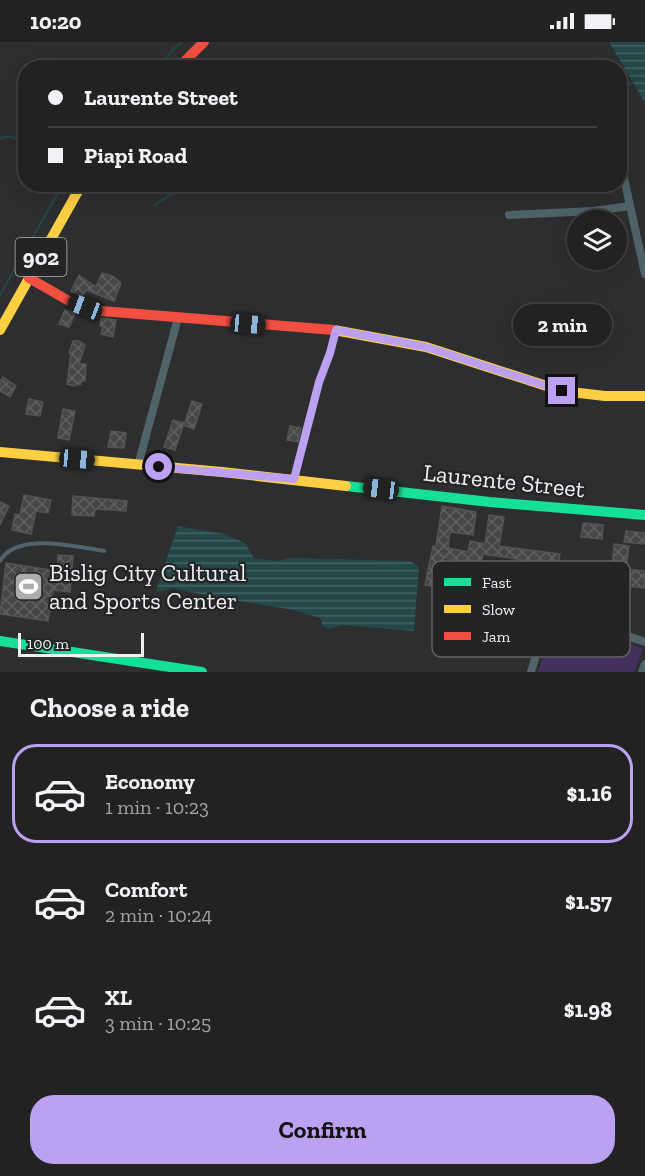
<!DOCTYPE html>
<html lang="en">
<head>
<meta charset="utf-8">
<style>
	body { margin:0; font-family:"Zilla Slab",serif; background:#2a2a2b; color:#f1f3f6; height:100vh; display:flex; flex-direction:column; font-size:22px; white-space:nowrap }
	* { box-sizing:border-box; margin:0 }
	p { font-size:20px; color:#a2a4a6 }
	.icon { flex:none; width:33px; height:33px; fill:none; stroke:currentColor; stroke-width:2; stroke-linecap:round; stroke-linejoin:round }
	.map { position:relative; height:630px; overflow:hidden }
	.sheet { display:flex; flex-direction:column; background:#222223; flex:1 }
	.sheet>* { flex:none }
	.hud { position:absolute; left:18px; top:18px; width:609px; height:132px; border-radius:24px; box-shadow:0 6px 24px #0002,0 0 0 2px #3f3f41; display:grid; align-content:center; height:132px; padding:0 30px; background:#222223 }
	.buttons { position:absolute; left:567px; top:168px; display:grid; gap:12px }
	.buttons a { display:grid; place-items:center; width:60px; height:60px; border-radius:50%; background:#222223; box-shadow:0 6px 24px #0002,0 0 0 2px #3f3f41; font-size:30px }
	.scale { position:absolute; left:18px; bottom:15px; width:126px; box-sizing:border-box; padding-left:6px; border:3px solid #f0f1f3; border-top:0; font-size:16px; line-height:21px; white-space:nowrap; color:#f0f1f3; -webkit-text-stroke:4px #222426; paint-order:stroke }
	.end { position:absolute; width:27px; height:27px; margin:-14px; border:8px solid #bca0f2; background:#111; box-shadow:0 0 0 3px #111 }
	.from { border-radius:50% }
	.bubble { position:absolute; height:42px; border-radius:21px; background:#222223; box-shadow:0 6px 24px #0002,0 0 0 2px #3f3f41; font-size:20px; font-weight:700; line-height:42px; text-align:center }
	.car { position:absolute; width:18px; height:36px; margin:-18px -9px; border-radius:8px; box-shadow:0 0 4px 2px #0007; background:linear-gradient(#222 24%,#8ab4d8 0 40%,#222 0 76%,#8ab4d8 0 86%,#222 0) }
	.hud b { display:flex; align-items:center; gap:21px; height:57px; font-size:22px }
	.hud b+b { border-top:2px solid #3f3f41 }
	.hud i { width:15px; height:15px; background:#f1f3f6 }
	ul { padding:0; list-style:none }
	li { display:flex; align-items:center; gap:18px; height:99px; margin:0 12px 9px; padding:0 18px; border:3px solid transparent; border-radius:24px }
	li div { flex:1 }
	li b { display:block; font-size:22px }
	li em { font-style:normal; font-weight:700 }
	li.active { border-color:#bca0f2 }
	li>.icon { width:54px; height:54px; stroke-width:1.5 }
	h2 { padding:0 30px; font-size:27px; line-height:72px }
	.button { display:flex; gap:12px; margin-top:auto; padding:12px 30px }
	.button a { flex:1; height:69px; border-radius:24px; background:#bca0f2; color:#111; font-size:24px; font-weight:700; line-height:69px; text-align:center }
	.status { display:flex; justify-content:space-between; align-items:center; height:42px; padding:0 30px; background:#222223; direction:ltr }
	.status svg { height:16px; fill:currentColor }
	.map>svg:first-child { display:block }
	.park { fill:#43305f }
	.water { fill:url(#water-rules) }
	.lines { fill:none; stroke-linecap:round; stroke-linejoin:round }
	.stream { stroke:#244748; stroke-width:2 }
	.building { fill:url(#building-cross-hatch); stroke:#525354; stroke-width:1.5 }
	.lane { stroke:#4f6369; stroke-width:4 }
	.street { stroke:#4f6369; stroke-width:8 }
	.fast { stroke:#16e098; stroke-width:10 }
	.slow { stroke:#ffcf43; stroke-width:10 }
	.jam { stroke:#f24e42; stroke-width:10 }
	.route { stroke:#bca0f2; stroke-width:8 }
	.labels { text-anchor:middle; stroke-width:4.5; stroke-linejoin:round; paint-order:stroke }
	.shield { fill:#222426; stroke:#b2b4b6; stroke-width:1.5 }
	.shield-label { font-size:22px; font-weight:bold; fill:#f0f1f3 }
	.street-label { font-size:24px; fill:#f0f1f3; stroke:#222426 }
	.poi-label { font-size:24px; fill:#f0f1f3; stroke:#222426; text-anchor:start }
	.key { fill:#222426; stroke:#606264; stroke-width:1.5 }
	.key-label { font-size:16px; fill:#f0f1f3 }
</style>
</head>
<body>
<div class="status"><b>10:20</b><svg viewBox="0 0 49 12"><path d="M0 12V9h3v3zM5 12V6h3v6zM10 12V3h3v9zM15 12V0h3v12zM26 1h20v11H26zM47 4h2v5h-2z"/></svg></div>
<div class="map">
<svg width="645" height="630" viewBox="0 0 645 630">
	<defs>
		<pattern id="water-rules" width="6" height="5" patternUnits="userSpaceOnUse" patternTransform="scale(1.5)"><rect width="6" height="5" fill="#244748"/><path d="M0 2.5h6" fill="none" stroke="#446263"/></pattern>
		<pattern id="building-cross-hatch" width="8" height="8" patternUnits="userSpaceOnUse" patternTransform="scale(1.5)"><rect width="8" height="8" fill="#454647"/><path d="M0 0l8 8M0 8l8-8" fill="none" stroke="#606162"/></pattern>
	</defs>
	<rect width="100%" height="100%" fill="#2d2e2f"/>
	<path class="park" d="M586 586 643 607 634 630H538L546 605Z"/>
	<path class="water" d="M609 0H645V61L641 54Z
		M178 484 224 492 245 501 254 516 277 519 290 516 410 519 419 525 414 589 341 583 330 587 323 584 320 576 294 568 214 555 172 546 159 550 156 548Z"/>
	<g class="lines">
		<path class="stream" d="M156 26 181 0
			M620 47 635 39
			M0 96C11 93 21 96 26 106
			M155 163 181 146 201 142
			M0 253 63 142"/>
	</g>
	<path class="building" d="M102 231 114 235 121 241 114 259 86 248 83 254 71 249 79 233 96 245Z
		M65 268 73 270 75 272 69 285 59 282Z
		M101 276 116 278 113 295 101 292 103 284H100Z
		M73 299H79L85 303 79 322H86L85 339H81V342L73 344 67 342 71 311H69Z
		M3 335 16 344 10 355 0 349V339Z
		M29 357 43 360 40 374 26 372Z
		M192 359 202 362 194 387 184 383Z
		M63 367 75 369 69 398 58 396Z
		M173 378 184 381 175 408 164 405Z
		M290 384 301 386 298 400 287 398Z
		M111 389 126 391 124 406 108 405Z
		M24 453 51 458 48 471 36 469 31 492 12 488 15 472 20 473Z
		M73 454 127 459 126 469 95 467 94 474 72 473Z
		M0 460 9 464 0 483Z
		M442 464 476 470 473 493 450 490 448 506 468 510 470 499 485 502 489 473 504 475 499 504 560 512 558 523 483 512 474 559 459 556 466 520 444 516 437 545 425 543 433 504H436Z
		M583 481 603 483 602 497 581 495Z
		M626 489 645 491V502L624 500Z
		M614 502 629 504 626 527 645 529V546L620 543V540L587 537 588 524 612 527Z
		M58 513 73 514 70 550 53 548 48 579 0 572 6 521 57 529Z"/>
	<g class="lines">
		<path class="lane" d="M0 519C17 489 77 505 104 509"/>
		<path class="street" d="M622 127 645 232
			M509 173 593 169 630 164
			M138 423 178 276
			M294 437 319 341 330 311 336 288
			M586 580 645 600
			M531 630 539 602
			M642 630 645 622"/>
		<path class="fast" d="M346 444 490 460 645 473
			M0 599 202 630"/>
		<path class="slow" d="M0 288 82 142
			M334 288 426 305 562 349 605 354H645
			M0 410 222 430 346 444"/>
		<path class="jam" d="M178 26 204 0
			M29 236 69 259 102 269 334 288"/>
	</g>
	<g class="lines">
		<path class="route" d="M159 425 294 437 319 340 330 311 336 288 426 305 562 349"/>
	</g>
	<defs>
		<symbol id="stadium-square" viewBox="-11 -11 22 22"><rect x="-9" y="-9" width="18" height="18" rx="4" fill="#acadae" stroke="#222426"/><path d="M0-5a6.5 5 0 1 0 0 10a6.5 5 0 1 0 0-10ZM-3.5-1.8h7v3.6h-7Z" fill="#fff"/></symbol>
	</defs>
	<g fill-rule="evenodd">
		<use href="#stadium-square" x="12" y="528" width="33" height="33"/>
	</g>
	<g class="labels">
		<rect class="shield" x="15.5" y="196" width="51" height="38" rx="4.5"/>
		<g class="shield-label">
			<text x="41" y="223">902</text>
		</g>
		<g class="street-label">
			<text transform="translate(504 439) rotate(6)" y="8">Laurente Street</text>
		</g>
		<g class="poi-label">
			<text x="49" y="539">Bislig City Cultural<tspan x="49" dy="28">and Sports Center</tspan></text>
		</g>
	</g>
	<rect x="432" y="519" width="198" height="96" rx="9" class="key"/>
	<rect x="444" y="536" width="27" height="8" fill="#16e098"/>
	<rect x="444" y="563" width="27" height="8" fill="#ffcf43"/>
	<rect x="444" y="590" width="27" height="8" fill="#f24e42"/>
	<g class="key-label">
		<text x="482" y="546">Fast</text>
		<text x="482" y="573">Slow</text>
		<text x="482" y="600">Jam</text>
	</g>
</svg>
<div class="buttons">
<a><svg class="icon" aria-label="layers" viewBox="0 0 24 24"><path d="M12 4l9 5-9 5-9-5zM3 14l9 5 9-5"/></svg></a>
</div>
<div class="scale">100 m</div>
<i class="end from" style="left:159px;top:425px"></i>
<i class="end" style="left:562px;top:349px"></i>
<div class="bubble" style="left:513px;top:262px;width:99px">2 min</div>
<i class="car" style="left:85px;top:265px;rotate:291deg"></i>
<i class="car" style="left:248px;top:282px;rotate:95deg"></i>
<i class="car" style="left:77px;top:417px;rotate:95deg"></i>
<i class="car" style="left:381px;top:447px;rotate:277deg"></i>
<div class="hud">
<b><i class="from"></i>Laurente Street</b>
<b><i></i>Piapi Road</b>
</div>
</div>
<section class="sheet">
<h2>Choose a ride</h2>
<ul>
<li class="active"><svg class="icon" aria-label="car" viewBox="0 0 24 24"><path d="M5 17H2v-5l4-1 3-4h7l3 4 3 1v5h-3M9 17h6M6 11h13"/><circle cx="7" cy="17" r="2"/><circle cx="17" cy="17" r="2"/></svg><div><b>Economy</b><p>1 min · 10:23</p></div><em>$1.16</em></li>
<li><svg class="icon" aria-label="car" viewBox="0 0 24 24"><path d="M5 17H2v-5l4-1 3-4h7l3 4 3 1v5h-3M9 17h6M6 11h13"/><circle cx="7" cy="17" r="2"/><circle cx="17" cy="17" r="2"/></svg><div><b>Comfort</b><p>2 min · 10:24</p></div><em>$1.57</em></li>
<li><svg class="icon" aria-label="car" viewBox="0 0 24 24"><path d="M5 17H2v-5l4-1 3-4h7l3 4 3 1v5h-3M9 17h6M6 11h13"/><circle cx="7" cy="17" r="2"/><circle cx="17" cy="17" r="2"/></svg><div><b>XL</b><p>3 min · 10:25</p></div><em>$1.98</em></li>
</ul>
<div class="button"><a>Confirm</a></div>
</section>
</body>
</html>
